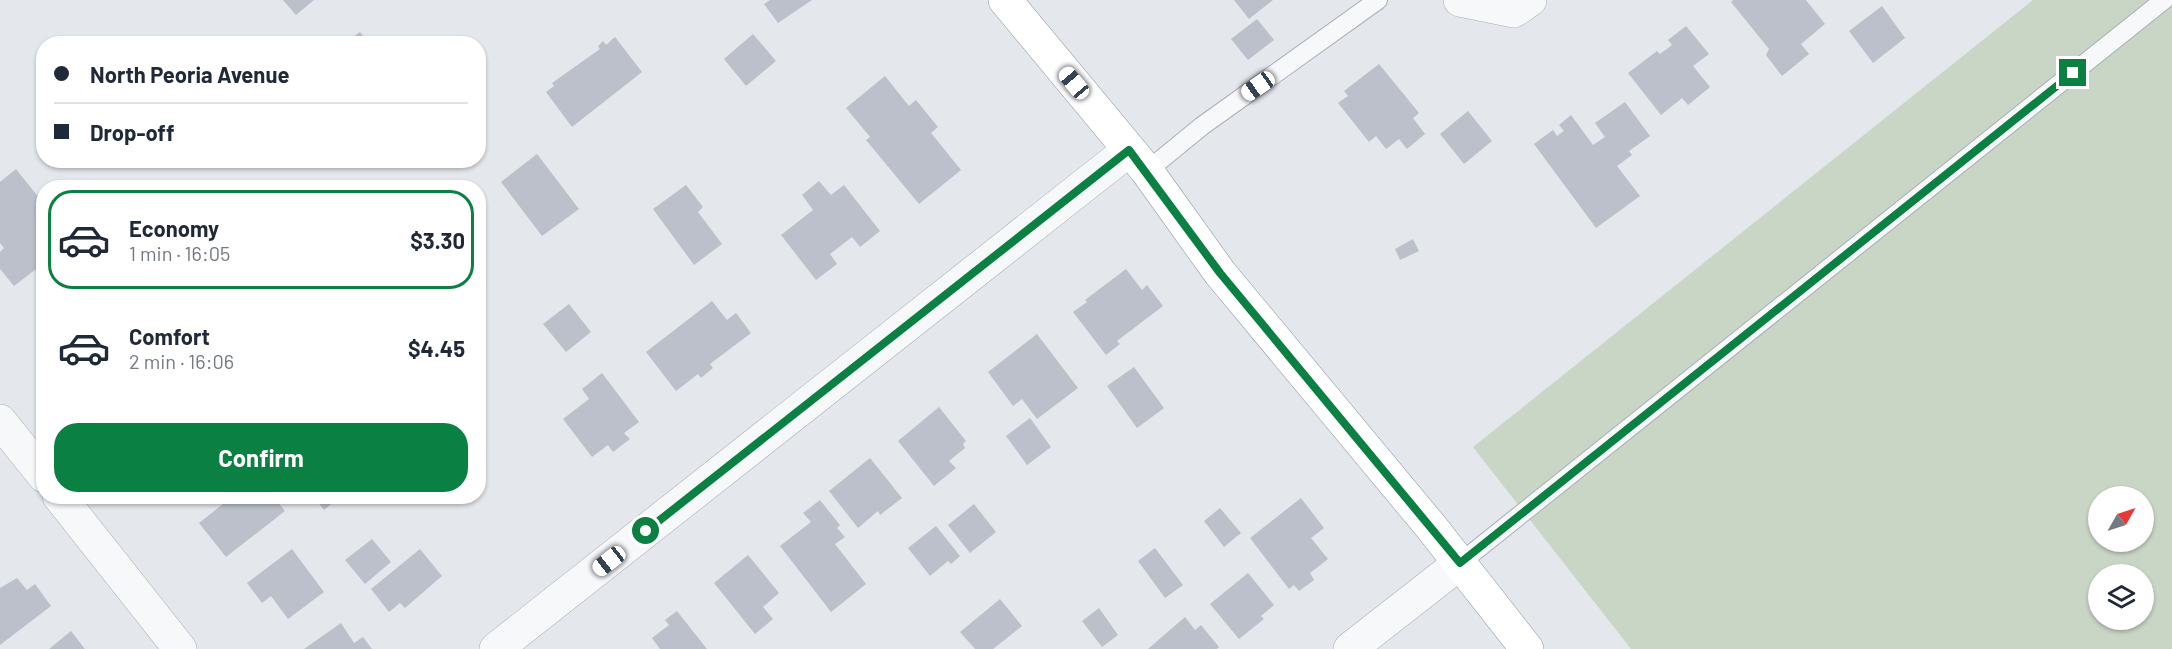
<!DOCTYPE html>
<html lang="en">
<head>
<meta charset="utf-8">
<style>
	body { margin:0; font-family:Barlow,sans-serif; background:#f6f6f7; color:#1f2937; height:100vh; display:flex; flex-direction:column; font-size:22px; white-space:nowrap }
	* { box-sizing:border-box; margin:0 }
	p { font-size:20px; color:#747a83 }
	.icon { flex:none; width:33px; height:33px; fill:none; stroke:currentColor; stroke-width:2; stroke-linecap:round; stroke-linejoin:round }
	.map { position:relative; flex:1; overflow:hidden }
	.details { position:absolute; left:36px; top:180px; width:450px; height:324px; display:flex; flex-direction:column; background:#fff; border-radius:24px; box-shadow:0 2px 4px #0004 }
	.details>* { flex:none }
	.banner { position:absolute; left:36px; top:36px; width:450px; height:132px; border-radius:24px; box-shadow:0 2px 4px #0004; display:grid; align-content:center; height:132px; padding:0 18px; background:#fff }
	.needle { width:39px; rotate:51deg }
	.tools { position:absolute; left:2088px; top:486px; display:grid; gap:12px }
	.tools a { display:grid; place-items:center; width:66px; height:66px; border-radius:50%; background:#fff; box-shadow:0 2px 4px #0004; font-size:30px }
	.end { position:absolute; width:27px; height:27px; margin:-14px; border:8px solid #0b8043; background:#fff; box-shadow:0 0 0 3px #fff }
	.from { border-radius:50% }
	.car { position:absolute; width:18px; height:36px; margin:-18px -9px; border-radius:8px; box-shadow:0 0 4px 2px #0007; background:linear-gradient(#fff 24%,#345 0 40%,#fff 0 76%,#345 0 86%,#fff 0) }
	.banner b { display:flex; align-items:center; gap:21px; height:57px; font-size:22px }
	.banner b+b { border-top:2px solid #e0e1e3 }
	.banner i { width:15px; height:15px; background:#1f2937 }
	ul { padding:10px 0 0; list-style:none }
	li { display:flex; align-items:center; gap:18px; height:99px; margin:0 12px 9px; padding:0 6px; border:3px solid transparent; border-radius:24px }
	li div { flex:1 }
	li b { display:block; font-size:22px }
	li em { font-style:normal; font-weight:700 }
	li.on { border-color:#0b8043 }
	li>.icon { width:54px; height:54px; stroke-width:1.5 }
	.action { display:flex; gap:12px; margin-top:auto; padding:12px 18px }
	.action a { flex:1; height:69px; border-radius:24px; background:#0b8043; color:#fff; font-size:24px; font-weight:700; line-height:69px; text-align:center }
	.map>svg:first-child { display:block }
	.green { fill:#c9d6c5; fill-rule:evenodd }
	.building { fill:#bbc0ca }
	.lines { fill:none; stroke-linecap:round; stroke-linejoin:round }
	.lane-casing { stroke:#a9aeb7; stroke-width:20 }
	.street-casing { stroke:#a9aeb7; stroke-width:34 }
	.highway-casing { stroke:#8b94a3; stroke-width:34 }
	.lane { stroke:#f7f8fa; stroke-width:18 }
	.street { stroke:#f7f8fa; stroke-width:33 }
	.highway { stroke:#fff; stroke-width:33 }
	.route { stroke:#0b8043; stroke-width:8 }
</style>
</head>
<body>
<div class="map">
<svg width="2172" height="649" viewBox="0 0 2172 649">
	<rect width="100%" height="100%" fill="#e4e7ec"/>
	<path class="green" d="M2033 0H2172V649H1631L1473 447ZM2098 496H2144V542H2098ZM2098 574H2144V620H2098Z"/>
	<path class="building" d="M283 0H314L296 15Z
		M770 0H812L778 23 764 4Z
		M1234 0H1273L1249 19Z
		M1733 0H1806L1825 24 1801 44 1809 54 1782 76 1766 55 1769 49 1731 2Z
		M1882 6 1905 38 1873 63 1849 31Z
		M1257 19 1274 40 1248 60 1231 39Z
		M1686 26 1709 54 1693 66 1710 87 1688 105 1682 98 1661 115 1628 73 1657 51 1660 54 1672 45 1668 40Z
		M360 32 369 44H351L349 40Z
		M753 34 776 61 746 86 724 59Z
		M615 37 642 72 572 127 546 92 554 86 552 83 600 49 598 46 603 41 606 45Z
		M1379 64 1419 113 1413 118 1425 134 1407 149 1399 139 1386 149 1376 136 1369 142 1338 103 1348 96 1344 91Z
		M885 76 909 106 916 100 938 127 931 133 961 170 919 204 866 140 870 137 846 108Z
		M1625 102 1650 136 1629 151 1632 155 1617 166 1640 196 1596 228 1534 144 1553 130 1557 136 1564 131 1559 125 1571 115 1593 145 1605 137 1595 123Z
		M1468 111 1492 141 1464 164 1440 134Z
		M537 154 579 209 542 236 501 182Z
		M16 169 44 204V263L14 286 0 269V252L4 248 0 243V182Z
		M819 181 831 195 844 185 880 231 860 247 852 237 830 254 837 264 816 280 781 235 813 210 802 195Z
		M686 185 703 207 698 212 722 244 694 265 653 209Z
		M1413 239 1419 251 1400 260 1395 249Z
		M1126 269 1142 290 1147 285 1163 306 1117 341 1120 344 1106 355 1073 312 1087 302 1085 300Z
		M712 301 727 320 736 313 751 333 710 364 713 368 701 378 698 374 676 391 646 352Z
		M569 304 591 332 566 352 543 324Z
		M1037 334 1078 388 1037 419 1022 399 1013 406 988 372Z
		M1134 367 1164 408 1137 428 1107 386Z
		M602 373 639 422 624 433 630 439 613 452 608 445 592 457 563 419 589 399 582 389Z
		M939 407 966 441 963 444 965 448 949 461 956 468 934 486 898 441Z
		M1030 418 1051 447 1027 465 1006 436Z
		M870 458 902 498 880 515 878 511 858 528 829 491Z
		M179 496H192L184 503Z
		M233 496H273L285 511 226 557 199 523Z
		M313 496H341L324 510Z
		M1301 498 1324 528 1311 538 1328 559 1310 573 1314 580 1299 591 1294 585 1289 589 1250 538Z
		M820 500 840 525 837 528 845 537 835 544 866 584 831 612 780 546 811 522 803 513Z
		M974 504 996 532 970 553 948 525Z
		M1220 508 1241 533 1224 547 1204 521Z
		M936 526 960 556 951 564 948 561 930 576 908 548Z
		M372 539 391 562 365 584 345 560Z
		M1155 548 1183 585 1165 598 1138 561Z
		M292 549 324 592 288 619 271 596 262 603 247 583Z
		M420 549 442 576 405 608 400 603 389 612 371 589Z
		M748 555 779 593 763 607 773 619 755 634 714 583Z
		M1248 573 1274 605 1261 616 1264 619 1239 639 1210 604Z
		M17 578 27 590 35 584 51 606 0 645V588Z
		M1000 599 1022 626 993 649H975L960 632Z
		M1099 608 1118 635 1102 647 1082 621Z
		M677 611 707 649H660L652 638 669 625 665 620Z
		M1185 617 1195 630 1201 625 1219 647 1217 649H1148Z
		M341 623 354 643 363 637 372 649H304Z
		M71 631 85 649H49Z"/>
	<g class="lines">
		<defs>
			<path id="lane" d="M1147 171 1202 126 1378 0
				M1460 563 2164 0"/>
			<path id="street" d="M1460 0 1514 11 1530 0
				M0 421 44 476
				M59 496 180 649
				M496 649 1129 150
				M1350 649 1460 563"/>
			<path id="highway" d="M1005 0 1147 171 1220 273 1432 528 1527 649"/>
		</defs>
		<use href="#lane" class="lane-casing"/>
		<use href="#street" class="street-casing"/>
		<use href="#highway" class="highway-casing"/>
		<use href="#lane" class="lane"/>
		<use href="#street" class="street"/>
		<use href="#highway" class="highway"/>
	</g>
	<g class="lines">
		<path class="route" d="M646 531 1129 150 1220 273 1460 563 2073 73"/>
	</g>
</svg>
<div class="tools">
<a><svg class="needle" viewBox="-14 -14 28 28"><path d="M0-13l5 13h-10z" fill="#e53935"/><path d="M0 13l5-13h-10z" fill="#747a83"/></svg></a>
<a><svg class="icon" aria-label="layers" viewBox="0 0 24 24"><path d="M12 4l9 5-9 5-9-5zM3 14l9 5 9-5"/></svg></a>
</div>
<i class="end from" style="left:646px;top:531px"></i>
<i class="end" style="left:2073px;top:73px"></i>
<i class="car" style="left:1074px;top:83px;rotate:320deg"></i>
<i class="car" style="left:1258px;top:86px;rotate:235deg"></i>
<i class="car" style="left:609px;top:561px;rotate:232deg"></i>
<div class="banner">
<b><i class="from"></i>North Peoria Avenue</b>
<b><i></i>Drop-off</b>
</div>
<section class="details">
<ul>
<li class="on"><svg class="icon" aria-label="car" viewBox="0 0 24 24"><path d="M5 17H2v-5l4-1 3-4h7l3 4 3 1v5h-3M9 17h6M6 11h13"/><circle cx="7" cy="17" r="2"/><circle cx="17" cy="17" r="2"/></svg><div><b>Economy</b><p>1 min · 16:05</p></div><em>$3.30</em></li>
<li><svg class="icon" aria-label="car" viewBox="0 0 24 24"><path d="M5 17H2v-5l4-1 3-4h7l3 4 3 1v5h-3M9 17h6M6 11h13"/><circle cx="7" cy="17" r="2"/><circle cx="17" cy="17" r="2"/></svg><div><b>Comfort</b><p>2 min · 16:06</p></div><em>$4.45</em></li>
</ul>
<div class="action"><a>Confirm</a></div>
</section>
</div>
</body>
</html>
